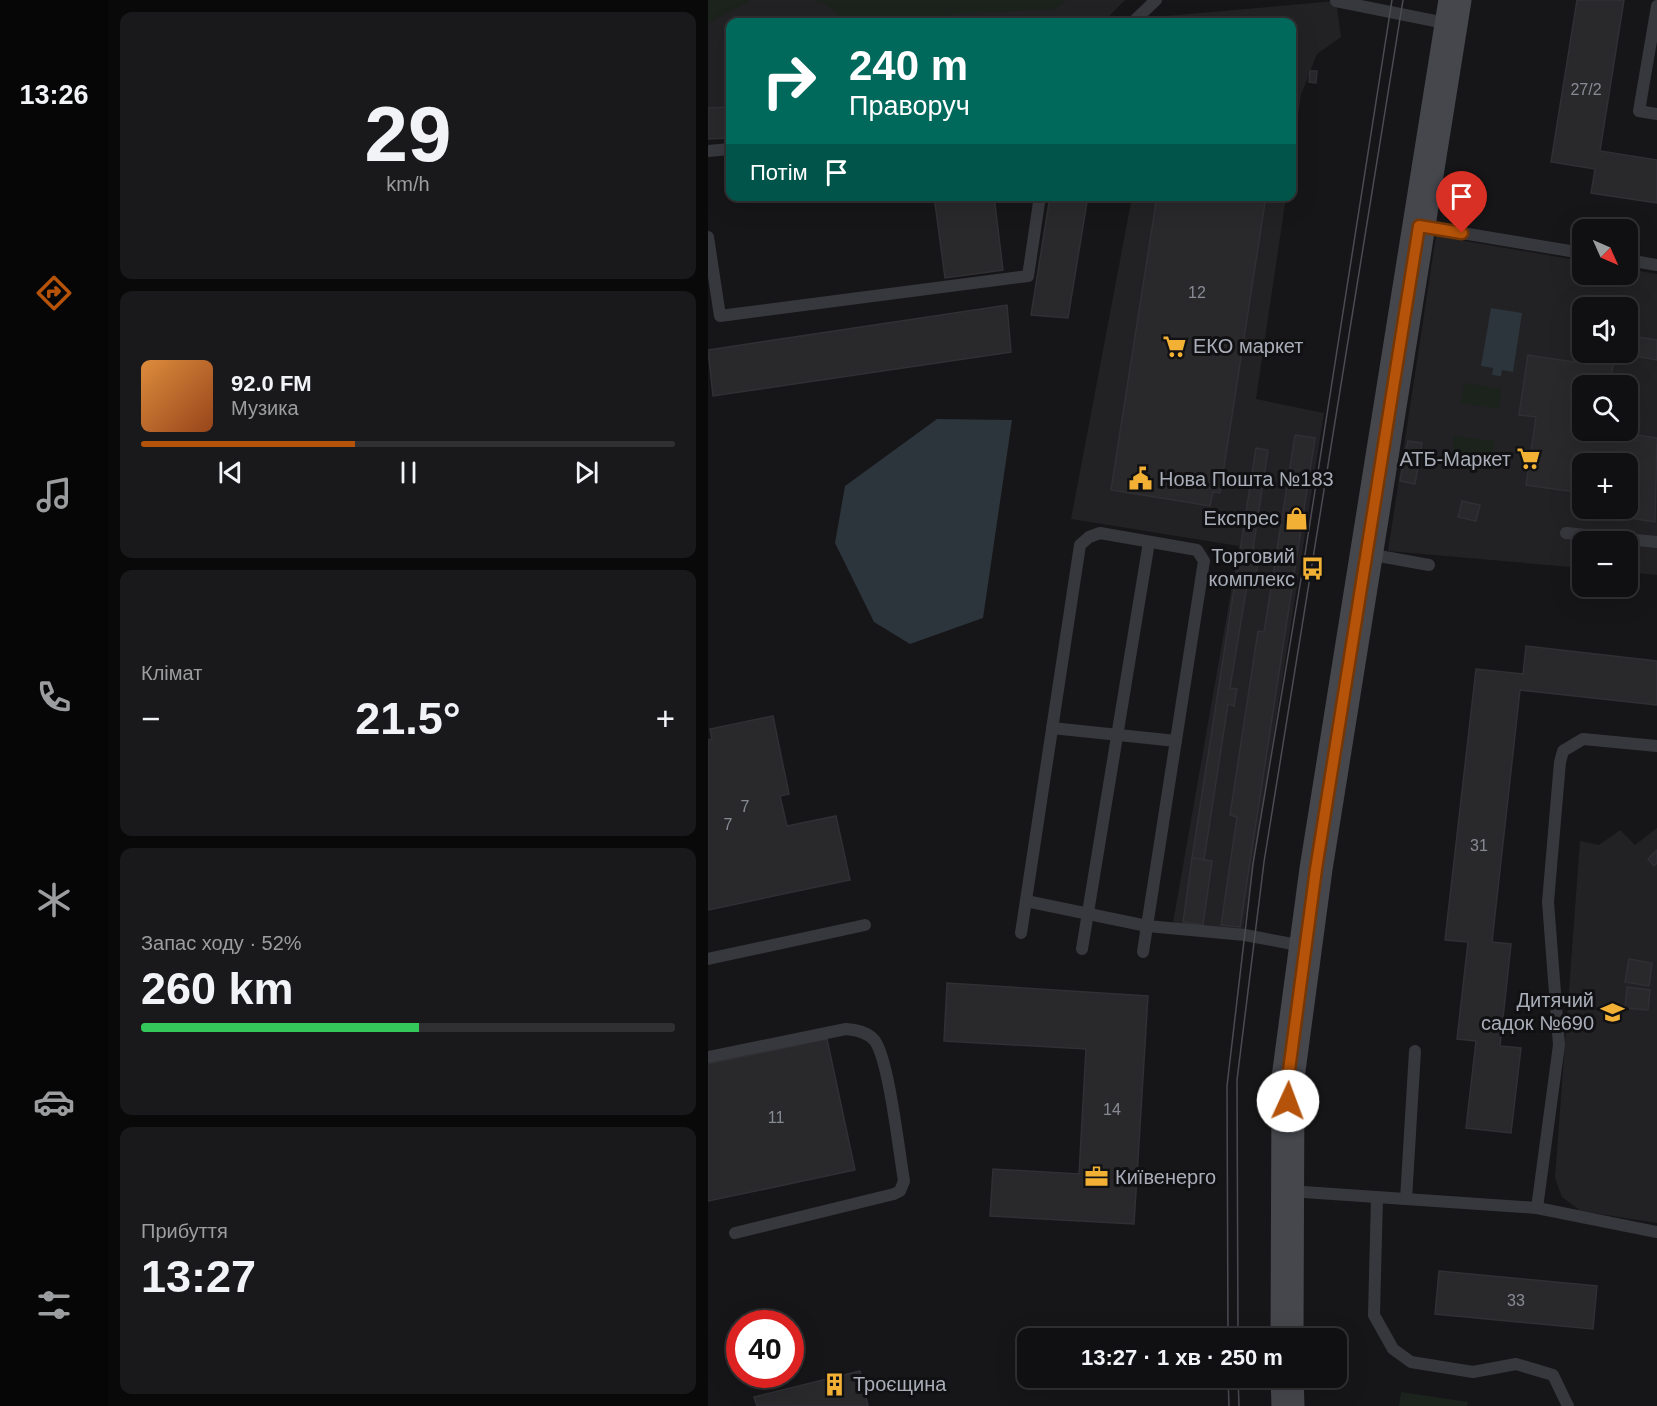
<!DOCTYPE html>
<html lang="uk">
<head>
<meta charset="utf-8">
<style>
	:root { --surface:#101012; --page:#19191b; --text:#f1f3f6; --muted:#9c9d9f; --line:#303032; --accent:#b45309 }
	body { margin:0; font-family:Helvetica,sans-serif; background:var(--page); color:var(--text); height:100vh; display:flex; flex-direction:column; font-size:22px; white-space:nowrap }
	* { box-sizing:border-box; margin:0 }
	p { font-size:20px; color:var(--muted) }
	.icon { flex:none; width:33px; height:33px; fill:none; stroke:currentColor; stroke-width:2; stroke-linecap:round; stroke-linejoin:round }
	.map { position:relative; flex:1; overflow:hidden }
	.side { display:flex; flex-direction:column; gap:12px; padding:12px; background:#09090a; width:600px }
	.side>* { flex:none }
	.top-card { position:absolute; left:18px; top:18px; width:570px; height:183px; border-radius:12px; box-shadow:0 6px 24px #0002,0 0 0 2px var(--line); background:#00695c; color:#fff; overflow:hidden }
	.needle { width:39px; rotate:135deg }
	.tools { position:absolute; left:864px; top:219px; display:grid; gap:12px }
	.tools a { display:grid; place-items:center; width:66px; height:66px; border-radius:12px; background:var(--surface); box-shadow:0 6px 24px #0002,0 0 0 2px var(--line); font-size:30px }
	.speed { position:absolute; left:18px; top:1310px; display:flex; gap:12px; font-size:30px; font-weight:700; text-align:center }
	.speed>* { display:grid; place-content:center; width:78px; height:78px; border-radius:50%; background:var(--surface); box-shadow:0 6px 24px #0002,0 0 0 2px var(--line); line-height:1 }
	.speed .limit { border:9px solid #d22; background:#fff; color:#111 }
	.pin { position:absolute; display:grid; place-items:center; width:51px; height:51px; color:#fff; margin:-62px -26px; border-radius:50% 50% 50% 0; rotate:-45deg; box-shadow:0 0 6px #0007 }
	.pin .icon { rotate:45deg }
	.me { position:absolute; width:66px; margin:-33px; rotate:2deg; stroke-linejoin:round; filter:drop-shadow(0 0 4px #0008) }
	.turn { display:flex; align-items:center; gap:21px; height:126px; padding:0 24px; font-size:27px }
	.turn .icon { width:78px; height:78px; stroke-width:2.5 }
	.turn b { display:block; font-size:42px; line-height:51px }
	.then { display:flex; align-items:center; height:57px; padding:0 24px; background:#0003; gap:12px; font-size:22px }
	.big { font-size:45px; font-weight:800; line-height:1.1 }
	.side .card { flex:1; display:flex; flex-direction:column; justify-content:center; gap:9px; min-width:0; padding:0 21px; border-radius:12px; background:var(--page) }
	.side .dial { align-items:center; gap:0 }
	.dial b { font-size:78px; line-height:1 }
	.song { display:flex; align-items:center; gap:18px }
	.cover { width:72px; height:72px; border-radius:9px; background:linear-gradient(135deg,hsl(30 70% 55%),hsl(20 70% 35%)) }
	.played { height:6px; border-radius:3px; background:linear-gradient(90deg,var(--accent) 40%,var(--line) 40%) }
	.keys { display:flex; justify-content:space-around; direction:ltr }
	.heat { display:flex; justify-content:space-between; align-items:center; font-size:33px; direction:ltr }
	.charge { height:9px; border-radius:4px; background:linear-gradient(90deg,#34c759 52%,var(--line) 0) }
	.trip { position:absolute; left:309px; top:1328px; width:330px; height:60px; border-radius:12px; background:var(--surface); box-shadow:0 6px 24px #0002,0 0 0 2px var(--line); font-weight:800; line-height:60px; text-align:center }
	main { display:flex; flex:1; min-height:0 }
	.tabs { display:flex; flex-direction:column; width:108px; justify-content:space-around; align-items:center; background:#060607; color:var(--muted) }
	.tabs .icon { width:42px; height:42px }
	.tabs .selected { color:var(--accent) }
	.tabs b { font-size:27px; color:var(--text) }
	.map>svg:first-child { display:block }
	.built { fill:#222225; fill-rule:evenodd }
	.green { fill:#1c231d }
	.water { fill:#2c353c }
	.building { fill:#29292c; stroke:#303034; stroke-width:1.5 }
	.lines { fill:none; stroke-linecap:round; stroke-linejoin:round }
	.lane { stroke:#37383d; stroke-width:12 }
	.secondary { stroke:#45474d; stroke-width:33 }
	.tram { stroke:#4a4c52; stroke-width:1.5 }
	.route-casing { stroke:#753606; stroke-width:15 }
	.route { stroke:#b45309; stroke-width:10 }
	.labels { text-anchor:middle; stroke-width:6; stroke-linejoin:round; paint-order:stroke }
	.number-label { font-size:16px; fill:#888b94 }
	.poi-label { font-size:20px; fill:#a8adb8; stroke:#111113; text-anchor:start }
</style>
</head>
<body>
<main>
<nav class="tabs">
<b>13:26</b>
<svg class="icon selected" aria-label="directions" viewBox="0 0 24 24"><path d="M12 3l9 9-9 9-9-9zM9 14v-3h6M13 9l2 2-2 2"/></svg>
<svg class="icon" aria-label="music" viewBox="0 0 24 24"><path d="M9 18V5l10-2v13"/><circle cx="6" cy="18" r="3"/><circle cx="16" cy="16" r="3"/></svg>
<svg class="icon" aria-label="phone" viewBox="0 0 24 24"><path d="M5 4h4l2 5-3 2q2 4 5 5l2-3 5 2v4C11 20 4 13 5 4z"/></svg>
<svg class="icon" aria-label="climate" viewBox="0 0 24 24"><path d="M12 3v18M4 7l16 10M4 17L20 7"/></svg>
<svg class="icon" aria-label="car" viewBox="0 0 24 24"><path d="M5 17H2v-5l4-1 3-4h7l3 4 3 1v5h-3M9 17h6M6 11h13"/><circle cx="7" cy="17" r="2"/><circle cx="17" cy="17" r="2"/></svg>
<svg class="icon" aria-label="filters" viewBox="0 0 24 24"><path d="M4 7h16M4 17h16"/><circle cx="9" cy="7" r="2"/><circle cx="15" cy="17" r="2"/></svg>
</nav>
<section class="side">
<div class="card dial"><b>29</b><p>km/h</p></div>
<div class="card">
<div class="song"><i class="cover"></i><div><b>92.0 FM</b><p>Музика</p></div></div>
<div class="played"></div>
<div class="keys"><svg class="icon" aria-label="previous" viewBox="0 0 24 24"><path d="M18 5L8 12l10 7zM5 5v14"/></svg><svg class="icon" aria-label="pause" viewBox="0 0 24 24"><path d="M8 5v14M16 5v14"/></svg><svg class="icon" aria-label="next" viewBox="0 0 24 24"><path d="M6 5l10 7-10 7zM19 5v14"/></svg></div>
</div>
<div class="card"><p>Клімат</p>
<div class="heat"><a>−</a><b class="big">21.5°</b><a>+</a></div>
</div>
<div class="card"><p>Запас ходу · 52%</p><b class="big">260 km</b><div class="charge"></div></div>
<div class="card"><p>Прибуття</p><b class="big">13:27</b></div>
</section>
<div class="map">
<svg width="949" height="1406" viewBox="0 0 949 1406">
	<rect width="100%" height="100%" fill="#161618"/>
	<g class="built">
		<path d="M0 0H417L395 22H22V107L0 108Z"/>
		<path d="M628 1 633 37 609 54 593 95 584 158V22H457L458 16Z"/>
		<path d="M424 197H578L548 399 616 413 535 931 465 923 531 546 363 519Z"/>
		<path d="M728 236 874 261V274H920V269L949 274V575L920 572V542H874V568L680 551ZM874 308H920V352H874ZM874 386H920V430H874ZM874 464H920V508H874Z"/>
		<path d="M949 828V1223L873 1211 854 1197 847 1178 872 841 891 845 912 830 927 845Z"/>
	</g>
	<g class="green">
		<path d="M0 0H44L0 23Z"/>
		<path d="M107 0H359L346 9 246 14 226 22H140L115 3Z"/>
		<path d="M756 383 794 389 791 409 753 403Z"/>
		<path d="M746 436 787 441 784 463 744 458Z"/>
		<path d="M693 1392 760 1402 759 1406H691Z"/>
	</g>
	<g class="water">
		<path d="M783 308 814 313 805 372 794 370 793 376 784 375 785 368 773 366Z"/>
		<path d="M229 419 304 420 275 618 202 644 166 622 127 543 137 486Z"/>
	</g>
	<g class="building">
		<path d="M869 0H916L892 151 949 160V203L883 193 887 169 843 162Z"/>
		<path d="M478 17 515 22H477Z"/>
		<path d="M602 71H609L608 83 601 82Z"/>
		<path d="M22 107V138L0 139V108Z"/>
		<path d="M226 196H286L295 270 237 278Z"/>
		<path d="M342 196H380L360 318 323 315Z"/>
		<path d="M449 196H558L512 493 505 492 502 506 403 490Z"/>
		<path d="M299 305 303 352 5 396 0 350Z"/>
		<path d="M924 336 949 340V360L920 355Z"/>
		<path d="M874 349V352H907L902 386H874V430H896L949 438 947 522 880 512 881 508H920V464H874V493L818 485 828 417 811 415 820 355 872 363Z"/>
		<path d="M587 435 607 438 532 927 513 925 529 817 522 815 550 631 556 632Z"/>
		<path d="M700 441 714 443 707 484 692 481Z"/>
		<path d="M548 448 560 450 545 549 552 551 547 580 540 579 522 688 529 689 526 706 520 704 496 860 484 858Z"/>
		<path d="M754 501 772 505 768 521 750 517Z"/>
		<path d="M818 646 949 661V705L812 690 784 942 803 944 792 1046 813 1048 803 1133 758 1128 768 1041 749 1039 760 942 737 940 768 669 815 674Z"/>
		<path d="M65 716 81 794 72 796 79 826 128 816 142 880 0 910V740L4 739 2 729Z"/>
		<path d="M949 850V863L946 866 940 859Z"/>
		<path d="M484 858 504 861 495 925 475 922Z"/>
		<path d="M921 959 944 963 941 986 917 982Z"/>
		<path d="M239 983 440 996 426 1224 282 1216 285 1169 371 1174 378 1049 236 1041Z"/>
		<path d="M919 987 942 990 940 1010 917 1008Z"/>
		<path d="M119 1039 147 1170 0 1201V1064Z"/>
		<path d="M731 1271 889 1286 885 1329 727 1314Z"/>
		<path d="M152 1371 160 1406H49L46 1397Z"/>
	</g>
	<g class="lines">
		<g class="lane">
			<path d="M628 1 742 24"/>
			<path d="M949 6 931 111 949 114"/>
			<path d="M425 22 448 0"/>
			<path d="M0 151 22 149"/>
			<path d="M712 226 874 253"/>
			<path d="M0 237 12 316 320 276 332 196"/>
			<path d="M920 260 949 265"/>
			<path d="M858 533 949 542"/>
			<path d="M660 554 721 565"/>
			<path d="M344 728 468 741"/>
			<path d="M318 901 439 926 435 952"/>
			<path d="M313 933 372 545 381 537 392 533 489 550 496 561 439 926 537 935 595 946"/>
			<path d="M374 949 441 542"/>
			<path d="M0 959 157 925"/>
			<path d="M0 1057 138 1029C149 1030 160 1032 167 1041 181 1061 191 1152 196 1181L192 1191 186 1194 27 1233"/>
			<path d="M581 1191 829 1208 949 1232"/>
			<path d="M669 1197 666 1315 685 1349 703 1362 765 1372 808 1364 845 1375 860 1406"/>
			<path d="M698 1199 707 1051"/>
			<path d="M829 1208 851 1045 840 902 852 762 855 751 875 739 949 746"/>
		</g>
		<g class="secondary">
			<path d="M579 1338 580 1078 608 869 747 0"/>
			<path d="M579 1377 580 1406"/>
		</g>
		<g class="tram">
			<path d="M520 1338 519 1086 545 864 595 567 684 0"/>
			<path d="M530 1338 529 1080 556 862 695 0"/>
			<path d="M520 1377 521 1406"/>
			<path d="M530 1377 531 1406"/>
		</g>
	</g>
	<g class="lines">
		<defs>
			<path id="route" d="M580 1101V1078L608 869 711 226 754 233"/>
		</defs>
		<use href="#route" class="route-casing"/>
		<use href="#route" class="route"/>
	</g>
	<defs>
		<symbol id="supermarket-bare" viewBox="-9 -9 18 18"><path d="M-6-5.5h2.5l.6 2H6L4.5 2H-2.5L-4.4-4H-6ZM-1.5 3.2a1.3 1.3 0 1 0 .1 0ZM3 3.2a1.3 1.3 0 1 0 .1 0Z" fill="#f2b134" stroke="#111113" stroke-width="2.5" paint-order="stroke"/></symbol>
		<symbol id="civic-bare" viewBox="-9 -9 18 18"><path d="M-.6-6.5H3V-4.5H.6V-3L4-1V1h2V6H-6V1h2V-1L-.6-3ZM-1.2 2.5V6h2.4V2.5Z" fill="#f2b134" stroke="#111113" stroke-width="2.5" paint-order="stroke"/></symbol>
		<symbol id="shop-bare" viewBox="-9 -9 18 18"><path d="M-5-2.5h2.3a2.7 3.5 0 0 1 5.4 0H5L5.5 6h-11ZM-1.5-2.5h3a1.5 2.3 0 0 0-3 0Z" fill="#f2b134" stroke="#111113" stroke-width="2.5" paint-order="stroke"/></symbol>
		<symbol id="bus-bare" viewBox="-9 -9 18 18"><path d="M-5-6H5V4H4V6H2V4H-2V6H-4V4H-5ZM-3.5-4V0h7V-4ZM-3.5 1.2v1.5H-2V1.2ZM2 1.2v1.5H3.5V1.2Z" fill="#f2b134" stroke="#111113" stroke-width="2.5" paint-order="stroke"/></symbol>
		<symbol id="school-bare" viewBox="-9 -9 18 18"><path d="M0-5L7-2L0 1L-7-2ZM-4 1L0 2.5L4 1V4Q0 6-4 4Z" fill="#f2b134" stroke="#111113" stroke-width="2.5" paint-order="stroke"/></symbol>
		<symbol id="office-bare" viewBox="-9 -9 18 18"><path d="M-6-3h4V-5.5h4V-3h4V5H-6ZM-1-4.5V-3h2v-1.5ZM-6 0V1H6V0Z" fill="#f2b134" stroke="#111113" stroke-width="2.5" paint-order="stroke"/></symbol>
		<symbol id="building-bare" viewBox="-9 -9 18 18"><path d="M-4-6H4V6H1V3H-1V6H-4ZM-2.5-4.3h1.7v1.8h-1.7ZM.8-4.3h1.7v1.8H.8ZM-2.5-1h1.7V.8h-1.7ZM.8-1h1.7V.8H.8Z" fill="#f2b134" stroke="#111113" stroke-width="2.5" paint-order="stroke"/></symbol>
	</defs>
	<g fill-rule="evenodd">
		<use href="#supermarket-bare" x="450" y="330" width="33" height="33"/>
		<use href="#supermarket-bare" x="804" y="442" width="33" height="33"/>
		<use href="#civic-bare" x="416" y="462" width="33" height="33"/>
		<use href="#shop-bare" x="572" y="502" width="33" height="33"/>
		<use href="#bus-bare" x="588" y="552" width="33" height="33"/>
		<use href="#school-bare" x="888" y="996" width="33" height="33"/>
		<use href="#office-bare" x="372" y="1160" width="33" height="33"/>
		<use href="#building-bare" x="110" y="1368" width="33" height="33"/>
	</g>
	<g class="labels">
		<g class="number-label">
			<text x="878" y="95">27/2</text>
			<text x="489" y="298">12</text>
			<text x="37" y="812">7</text>
			<text x="20" y="830">7</text>
			<text x="771" y="851">31</text>
			<text x="404" y="1115">14</text>
			<text x="68" y="1123">11</text>
			<text x="808" y="1306">33</text>
		</g>
		<g class="poi-label">
			<text x="485" y="353">ЕКО маркет</text>
			<text x="803" y="466" text-anchor="end">АТБ-Маркет</text>
			<text x="451" y="486">Нова Пошта №183</text>
			<text x="571" y="525" text-anchor="end">Експрес</text>
			<text x="587" y="563" text-anchor="end">Торговий<tspan x="587" dy="23">комплекс</tspan></text>
			<text x="886" y="1007" text-anchor="end">Дитячий<tspan x="886" dy="23">садок №690</tspan></text>
			<text x="407" y="1184">Київенерго</text>
			<text x="145" y="1391">Троєщина</text>
		</g>
	</g>
</svg>
<div class="tools">
<a><svg class="needle" viewBox="-14 -14 28 28"><path d="M0-13l5 13h-10z" fill="#e53935"/><path d="M0 13l5-13h-10z" fill="#9c9d9f"/></svg></a>
<a><svg class="icon" aria-label="sound" viewBox="0 0 24 24"><path d="M4 9h4l5-4v14l-5-4H4zM17 9q2 3 0 6"/></svg></a>
<a><svg class="icon" aria-label="search" viewBox="0 0 24 24"><circle cx="10" cy="10" r="6"/><path d="M15 15l6 6"/></svg></a>
<a>+</a>
<a>−</a>
</div>
<div class="speed"><div class="limit">40</div></div>
<div class="pin" style="left:754px;top:233px;background:#d93025"><svg class="icon" aria-label="arrive" viewBox="0 0 24 24"><path d="M6 21V4h12l-3 4 3 4H6"/></svg></div>
<svg class="me" style="left:580px;top:1101px" viewBox="-20 -20 40 40"><circle r="19" fill="#fff"/><path d="M0-13L10 11 0 6-10 11z" fill="#b45309"/></svg>
<div class="trip">13:27 · 1 хв · 250 m</div>
<div class="top-card">
<div class="turn"><svg class="icon" aria-label="right" viewBox="0 0 24 24"><path d="M7 20v-9h11M14 6l5 5-5 5"/></svg><div><b>240 m</b>Праворуч</div></div>
<div class="then">Потім<svg class="icon" aria-label="arrive" viewBox="0 0 24 24"><path d="M6 21V4h12l-3 4 3 4H6"/></svg></div>
</div>
</div>
</main>
</body>
</html>
